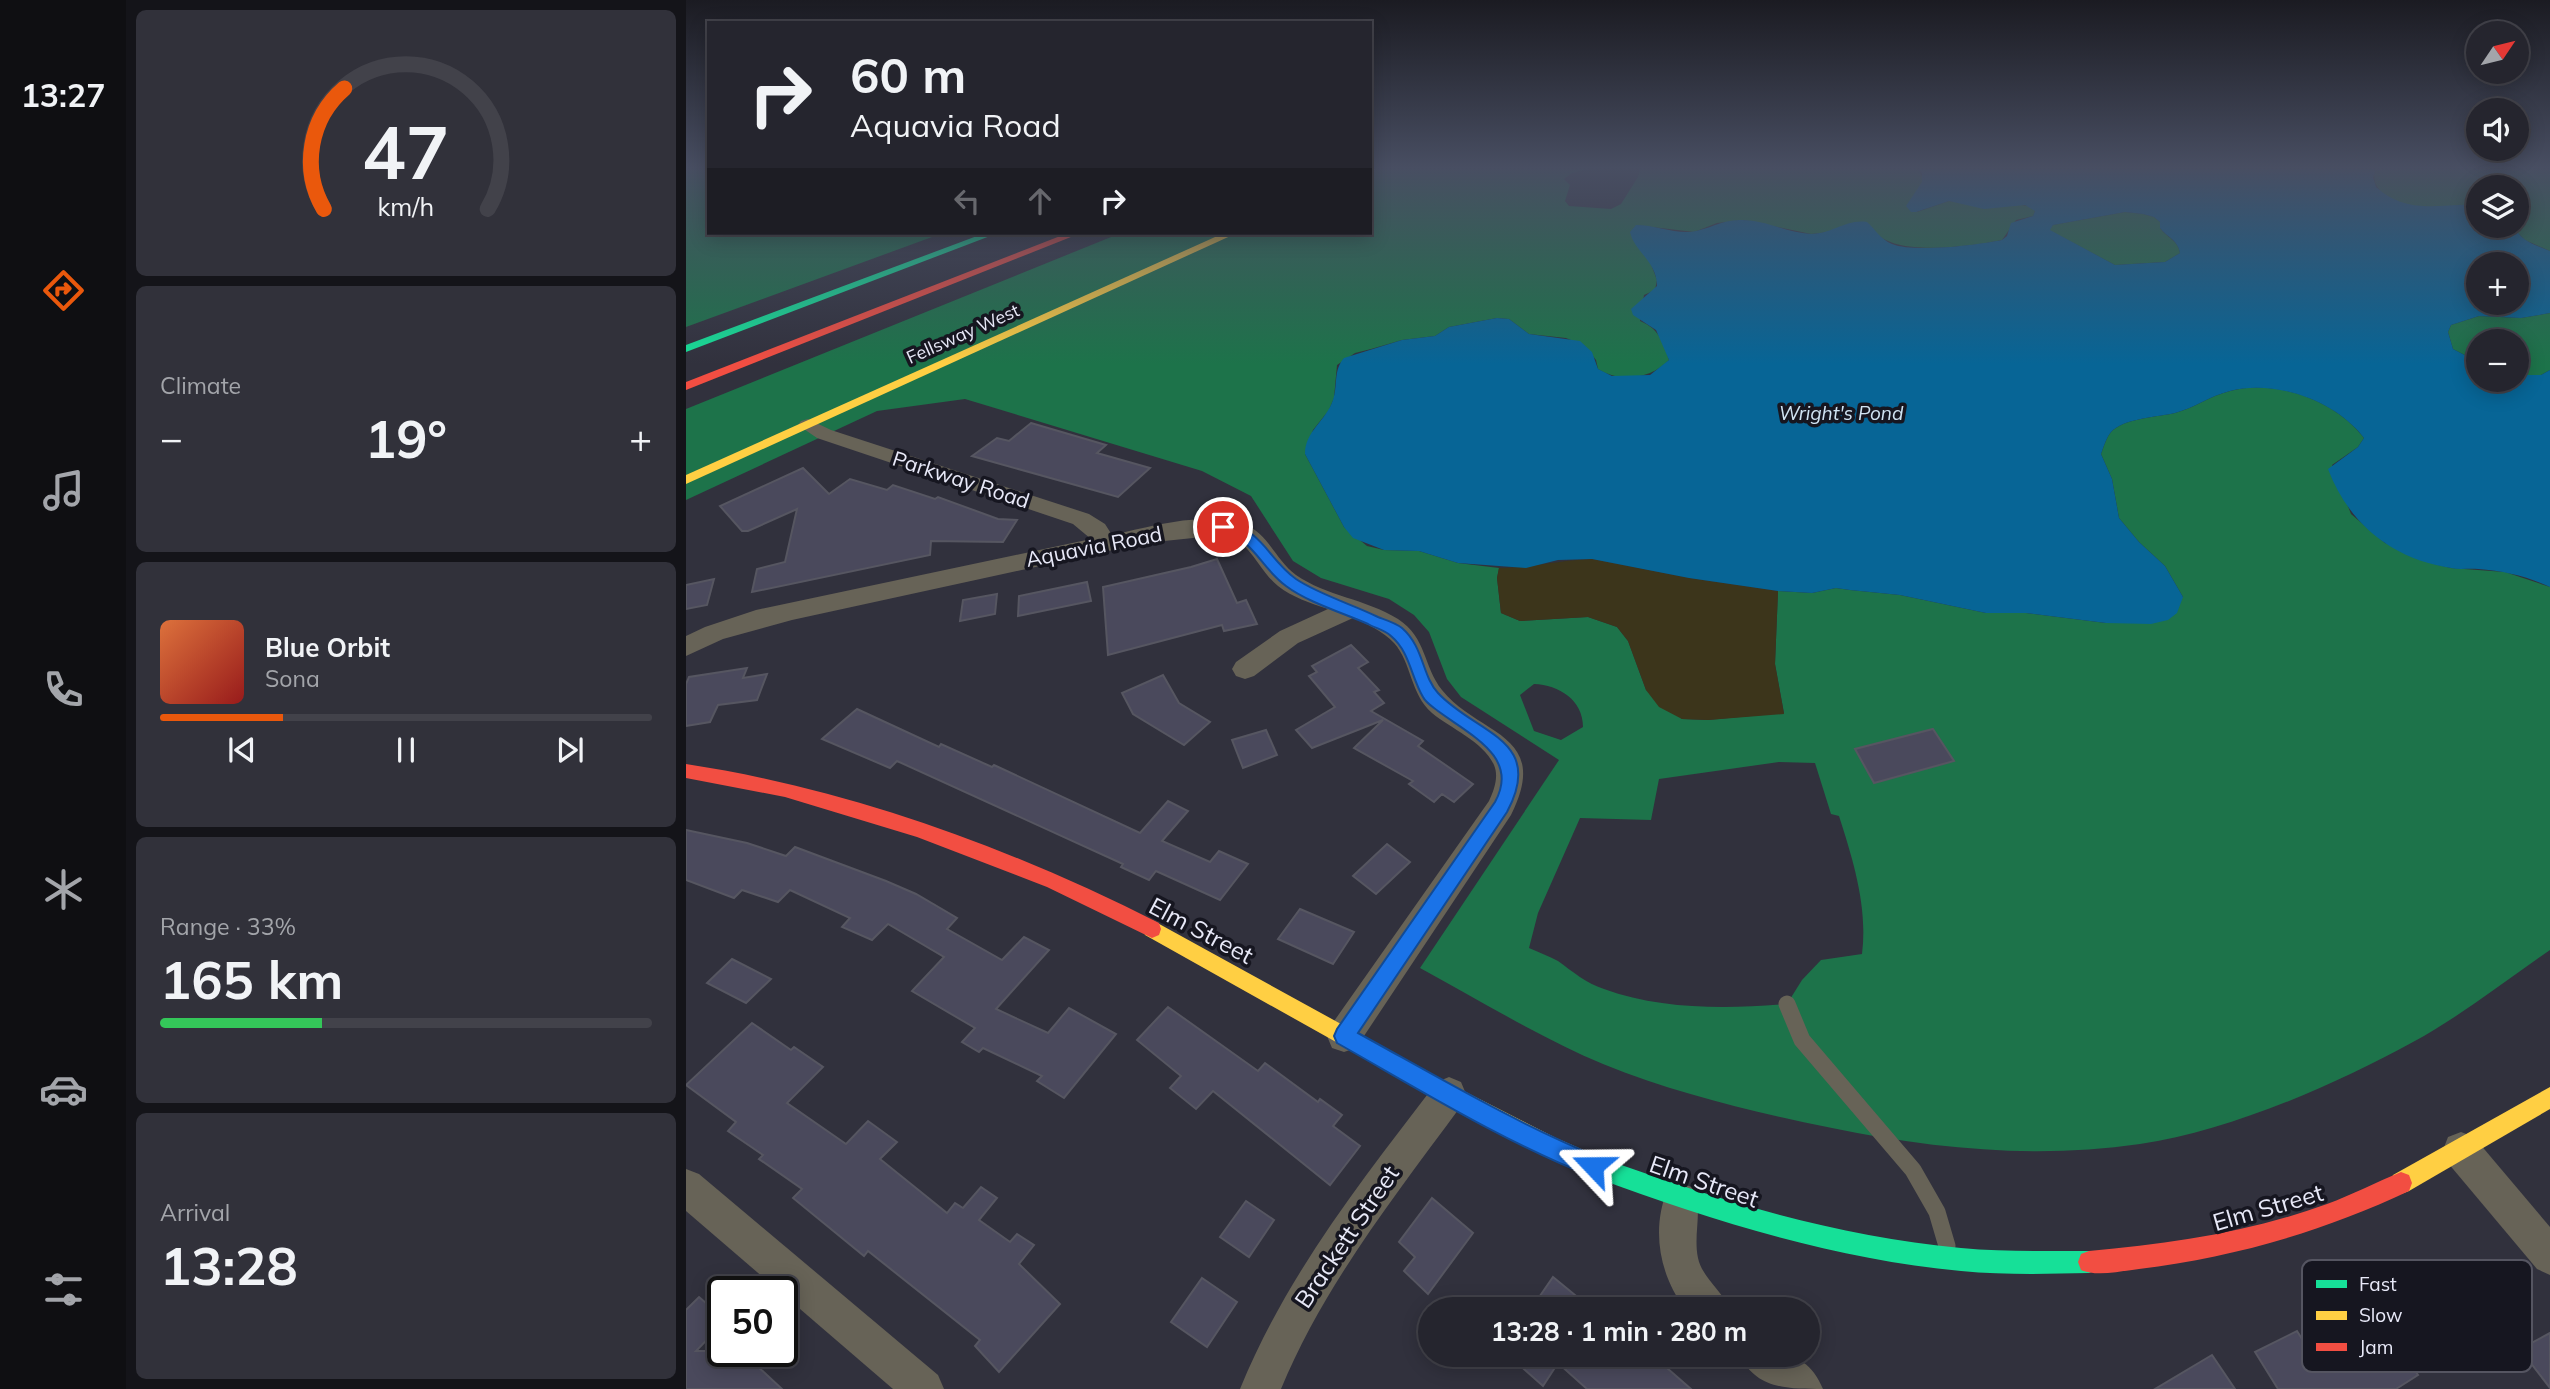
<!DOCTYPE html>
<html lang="en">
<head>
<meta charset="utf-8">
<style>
	:root { --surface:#25252e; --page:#31313a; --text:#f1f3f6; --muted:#a3a5aa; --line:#42424a; --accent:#ea580c }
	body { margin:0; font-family:Mulish,sans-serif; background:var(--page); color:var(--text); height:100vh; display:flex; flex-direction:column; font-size:26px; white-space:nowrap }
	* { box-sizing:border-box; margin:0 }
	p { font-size:23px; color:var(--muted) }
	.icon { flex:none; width:38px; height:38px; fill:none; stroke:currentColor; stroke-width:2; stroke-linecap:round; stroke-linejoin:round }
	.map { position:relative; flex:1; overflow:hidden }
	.panel { display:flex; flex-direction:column; gap:10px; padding:10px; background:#141419; width:560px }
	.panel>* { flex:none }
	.top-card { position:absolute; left:21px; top:21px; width:665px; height:214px; border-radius:0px; box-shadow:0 4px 18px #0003,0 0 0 2px var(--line); background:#25252e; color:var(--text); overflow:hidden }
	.needle { width:46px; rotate:55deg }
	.tools { position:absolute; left:1780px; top:21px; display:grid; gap:14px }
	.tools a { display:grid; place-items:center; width:63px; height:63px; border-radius:50%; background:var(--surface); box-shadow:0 4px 18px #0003,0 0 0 2px var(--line); font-size:35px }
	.speed { position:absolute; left:21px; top:1276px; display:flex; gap:14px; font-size:35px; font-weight:700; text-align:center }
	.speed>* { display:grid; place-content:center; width:91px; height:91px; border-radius:50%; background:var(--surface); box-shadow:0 4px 18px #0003,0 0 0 2px var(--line); line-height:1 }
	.speed .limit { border:4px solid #111; border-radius:10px; background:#fff; color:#111 }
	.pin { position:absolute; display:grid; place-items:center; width:60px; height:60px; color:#fff; margin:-30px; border:4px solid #fff; border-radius:50%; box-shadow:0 2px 7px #0007 }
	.me { position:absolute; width:77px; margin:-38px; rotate:293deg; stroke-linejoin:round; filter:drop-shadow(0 0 5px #0008) }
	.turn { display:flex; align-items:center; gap:24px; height:147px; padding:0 28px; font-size:32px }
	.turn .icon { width:91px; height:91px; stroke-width:2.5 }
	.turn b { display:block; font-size:49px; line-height:60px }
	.lanes { display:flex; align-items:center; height:66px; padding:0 28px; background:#0003; justify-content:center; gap:35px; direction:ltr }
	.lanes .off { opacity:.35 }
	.big { font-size:52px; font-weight:700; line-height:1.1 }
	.panel .widget { flex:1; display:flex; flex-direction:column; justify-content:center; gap:10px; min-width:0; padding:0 24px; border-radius:10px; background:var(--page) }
	.panel .dial { align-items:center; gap:0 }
	.dial svg { height:182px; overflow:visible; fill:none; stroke:var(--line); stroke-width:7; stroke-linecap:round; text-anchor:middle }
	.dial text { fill:var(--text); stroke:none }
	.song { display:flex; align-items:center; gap:21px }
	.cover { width:84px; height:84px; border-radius:10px; background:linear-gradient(135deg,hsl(20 70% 55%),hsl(0 70% 35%)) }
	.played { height:7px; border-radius:4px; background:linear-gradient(90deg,var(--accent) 25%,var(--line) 25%) }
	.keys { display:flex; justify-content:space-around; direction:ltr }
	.heat { display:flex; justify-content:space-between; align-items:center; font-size:38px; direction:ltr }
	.charge { height:10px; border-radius:5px; background:linear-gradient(90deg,#34c759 33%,var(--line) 0) }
	.trip { position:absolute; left:732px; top:1297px; width:402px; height:70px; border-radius:35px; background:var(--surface); box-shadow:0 4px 18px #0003,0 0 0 2px var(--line); font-weight:700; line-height:70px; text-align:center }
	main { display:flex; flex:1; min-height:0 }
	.menu { display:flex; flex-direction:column; width:126px; justify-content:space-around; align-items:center; background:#0f0f12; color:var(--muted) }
	.menu .icon { width:49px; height:49px }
	.menu .active { color:var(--accent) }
	.menu b { font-size:32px; color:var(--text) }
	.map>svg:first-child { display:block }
	.forest { fill:#1d734a; fill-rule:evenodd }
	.sand { fill:#3c351b }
	.water { fill:#076596; fill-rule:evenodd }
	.building { fill:#4a495c; stroke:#565661; stroke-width:2 }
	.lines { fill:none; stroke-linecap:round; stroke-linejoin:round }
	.lane { stroke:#676357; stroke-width:17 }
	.street { fill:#676357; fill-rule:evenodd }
	.fast { fill:#16e098; fill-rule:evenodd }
	.slow { fill:#ffcf43; fill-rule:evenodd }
	.jam { fill:#f24e42; fill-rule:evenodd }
	.route { fill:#1a73e8; stroke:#114b97; stroke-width:2 }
	.labels { text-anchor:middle; stroke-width:7; stroke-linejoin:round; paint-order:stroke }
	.far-street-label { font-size:18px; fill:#e8e9f8; stroke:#161620 }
	.far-water-label { font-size:19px; font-style:italic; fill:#d1e4f3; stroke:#161620 }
	.street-label { font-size:21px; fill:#e8e9f8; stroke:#161620 }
	.near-street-label { font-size:24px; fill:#e8e9f8; stroke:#161620 }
	.key { fill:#161620; stroke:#555561; stroke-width:2 }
	.key-label { font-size:19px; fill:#e8e9f8 }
</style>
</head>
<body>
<main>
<nav class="menu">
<b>13:27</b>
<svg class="icon active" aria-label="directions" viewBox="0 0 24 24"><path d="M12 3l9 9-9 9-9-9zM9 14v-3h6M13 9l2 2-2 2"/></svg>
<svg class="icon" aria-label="music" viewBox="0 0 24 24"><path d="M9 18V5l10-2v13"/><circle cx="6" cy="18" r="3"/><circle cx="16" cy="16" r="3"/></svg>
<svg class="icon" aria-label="phone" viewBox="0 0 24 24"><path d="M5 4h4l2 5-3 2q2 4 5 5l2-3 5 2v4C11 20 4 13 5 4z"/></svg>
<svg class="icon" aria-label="climate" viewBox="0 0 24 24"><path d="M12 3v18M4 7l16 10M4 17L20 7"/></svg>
<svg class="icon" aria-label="car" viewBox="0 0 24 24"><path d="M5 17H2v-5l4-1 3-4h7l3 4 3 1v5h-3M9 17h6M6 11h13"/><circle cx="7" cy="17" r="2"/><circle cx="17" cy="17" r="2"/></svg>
<svg class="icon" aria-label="filters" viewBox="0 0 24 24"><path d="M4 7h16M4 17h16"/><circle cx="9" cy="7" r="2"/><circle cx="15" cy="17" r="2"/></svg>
</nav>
<section class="panel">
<div class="widget dial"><svg viewBox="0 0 100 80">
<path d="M14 69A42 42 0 1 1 86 69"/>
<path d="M14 69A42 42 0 0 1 23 16" stroke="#ea580c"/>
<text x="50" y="56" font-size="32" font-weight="700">47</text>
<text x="50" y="72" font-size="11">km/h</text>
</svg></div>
<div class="widget"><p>Climate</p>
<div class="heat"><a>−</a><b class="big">19°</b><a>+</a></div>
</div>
<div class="widget">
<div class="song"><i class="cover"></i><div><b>Blue Orbit</b><p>Sona</p></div></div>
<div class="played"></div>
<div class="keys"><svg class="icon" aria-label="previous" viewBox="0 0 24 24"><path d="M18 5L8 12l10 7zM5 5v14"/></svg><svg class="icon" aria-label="pause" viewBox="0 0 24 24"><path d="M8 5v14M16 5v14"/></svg><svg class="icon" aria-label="next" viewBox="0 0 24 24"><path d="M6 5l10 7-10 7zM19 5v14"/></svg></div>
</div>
<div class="widget"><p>Range · 33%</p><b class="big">165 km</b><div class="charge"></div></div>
<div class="widget"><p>Arrival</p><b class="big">13:28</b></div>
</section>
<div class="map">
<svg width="1864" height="1389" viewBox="0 0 1864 1389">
	<rect width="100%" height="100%" fill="#31313d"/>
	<g class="forest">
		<path d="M0 169H23V233H257L0 327Z"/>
		<path d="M684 169H902L886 173 878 179 884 185 879 201 883 206 925 209 935 204 952 177 954 169H1232L1237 178 1231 212 1263 201 1306 208 1330 204 1347 207 1349 211 1347 216 1330 220 1316 240C1286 246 1201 259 1186 227L1125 234 1058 220 1031 223 1008 232 950 225 971 280 969 290 958 295 954 321C972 328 978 342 983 360 965 379 934 383 912 369L910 360 899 346 880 338 843 334 823 319 811 318 763 327 749 336 716 340 685 349 669 353 651 365 648 398 643 410 627 430 619 454 658 527 681 546 698 550 733 551 772 563 813 568 811 578 815 613 834 621 902 617 931 627 942 641 960 690 996 719 1022 720 1098 713 1089 664 1092 591 1126 593 1150 588 1164 590 1214 595 1300 613H1340L1420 623 1497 597 1479 566 1453 542 1433 518 1426 479 1415 454C1418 446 1421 435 1427 430 1442 418 1471 417 1489 413 1508 408 1524 396 1544 391 1590 379 1649 400 1678 438L1672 447 1646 465 1665 514 1699 543 1748 564 1765 568 1819 572 1864 587V950C1819 981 1775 1016 1727 1042 1649 1085 1543 1131 1454 1144 1350 1159 1248 1149 1146 1128 1068 1112 991 1094 917 1064 855 1038 793 1000 734 968L873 760 775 697 761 679 743 632 728 615 703 599 635 578 607 561 565 496 516 471 279 399 191 411 0 500V409L435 233H684ZM848 684C873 685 897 700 897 727L875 740 848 731 834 695ZM1093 762 1129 763 1145 814 1153 816C1167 860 1182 907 1176 954L1135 960 1116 980 1101 1004C1042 1009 975 1010 918 989 900 983 887 972 872 961 863 956 852 952 843 948L852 913 894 818 965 820 973 779Z"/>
		<path d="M1690 169H1864V251L1839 240 1830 231V187H1792V205C1773 204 1755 209 1737 208 1718 207 1680 194 1690 169Z"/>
		<path d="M1439 212 1457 214 1468 217 1474 222V228C1481 238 1492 240 1494 253L1479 262 1429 265 1363 230 1367 225Z"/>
		<path d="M1864 313V370L1855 375H1831L1830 341H1792V362L1767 349 1762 332 1765 325 1793 316 1835 318Z"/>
	</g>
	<path class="sand" d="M906 559 1003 578 1092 591 1089 664 1098 714 1022 720 996 719 973 707 960 690 942 641 931 627 902 617 834 621 815 613 811 578 813 568C845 568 874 560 906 559Z"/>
	<path class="water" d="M1232 169H1690L1687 177 1690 187C1723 216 1753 203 1792 205V226H1829C1833 241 1850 245 1864 251V313L1835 318 1793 316 1765 325 1762 332 1767 349 1792 362V380H1830L1831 375H1855L1864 370V587C1840 576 1818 571 1792 569 1783 568 1774 570 1765 568 1706 559 1663 524 1642 469L1672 447 1678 438C1650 401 1589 379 1544 391 1524 396 1508 408 1489 413 1471 417 1442 418 1427 430 1421 435 1418 446 1415 454L1426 479 1433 518 1453 542 1479 566 1497 597 1491 613 1482 620 1465 624 1420 623 1340 613H1300L1214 595 1164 590 1150 588 1126 593 1092 591 1003 578 906 559 872 560 840 568 772 563 733 551 698 550 667 538 658 527 619 454C619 431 640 421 647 400 652 386 647 370 658 358L716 340 749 336 763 327 811 318 823 319 843 334 894 341 906 352 912 369 926 376 964 375 983 360 970 330 947 315 945 309 971 286C971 261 949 253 944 232L950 225C968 225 986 233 1004 232 1022 230 1037 219 1056 220 1080 220 1101 233 1125 234 1147 234 1159 219 1181 222 1190 230 1194 239 1206 244 1228 253 1291 245 1316 240L1321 236 1325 223 1347 216 1349 211 1339 205 1298 209 1263 201 1230 212H1225L1220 206 1236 182V173ZM1439 212 1457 214 1468 217 1474 222V228C1481 237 1492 240 1494 253L1479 262 1429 265 1364 230 1367 225ZM1792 264H1830V303H1792Z"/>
	<g class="building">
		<path d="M345 423 420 445 411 453 464 468 432 497 286 456 311 438 323 441Z"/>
		<path d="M117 468 143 494 164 479 201 490 207 485 249 499 252 497 312 519 331 520 317 542 245 541 244 555 66 592 71 569 99 562 111 509 62 531H56L34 506Z"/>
		<path d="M531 559 551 603 560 600 571 624 538 631 536 625 422 655 417 587 505 567Z"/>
		<path d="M28 579 21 605 0 609V585Z"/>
		<path d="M401 582 405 601 332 616 333 596Z"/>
		<path d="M311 594 309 614 274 621 277 600Z"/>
		<path d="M665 645 682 662 672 668 693 690 688 692 698 703 685 711 737 741 732 746 787 784 768 802 756 794 748 802 723 784 727 781 668 748 697 720 626 748 610 730 649 707 623 676 631 672 626 666Z"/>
		<path d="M61 668 57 678 81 674 71 700 32 705 24 722 0 726V684L3 677Z"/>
		<path d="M477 675 493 703 524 722 498 745 447 714 436 693Z"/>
		<path d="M171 709 253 747 255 744 306 767 308 765 454 833 482 801 502 811 476 841 524 862 533 851 562 864 534 900 470 871 463 880 435 867 437 864 211 761 204 768 136 739Z"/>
		<path d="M1247 729 1268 761 1188 783 1169 749Z"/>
		<path d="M580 730 591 755 557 768 546 740Z"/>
		<path d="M0 830 61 843 100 856 109 847 200 881 230 894 271 918 261 929 316 960 338 937 363 950 310 1009 362 1033 383 1008 430 1034 378 1098 351 1081 356 1076 297 1048 293 1052 276 1042 289 1028 226 991 258 957 202 924 186 940 156 927 164 918 104 890 92 902 56 890 48 898 0 880Z"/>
		<path d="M701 844 724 862 690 894 667 876Z"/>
		<path d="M614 909 668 932 647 964 592 939Z"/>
		<path d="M46 959 85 979 60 1003 21 983Z"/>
		<path d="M482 1007 572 1071 579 1063 632 1102 634 1099 656 1115 647 1126 674 1146 644 1185 527 1091 510 1109 484 1088 495 1076 451 1040Z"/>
		<path d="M66 1023 105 1050 108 1047 137 1067 101 1103 160 1144 182 1121 211 1142 194 1159 261 1213 269 1203 277 1208 295 1187 311 1198 293 1220 324 1242 331 1234 348 1245 333 1264 374 1304 313 1372 289 1346 294 1340 182 1251 178 1256 107 1198 116 1189 73 1159 77 1155 42 1131 50 1122 0 1085Z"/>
		<path d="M746 1198 787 1233 742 1294 718 1271 729 1257 713 1242Z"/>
		<path d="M560 1201 588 1220 563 1257 534 1237Z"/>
		<path d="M867 1277 906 1309H845Z"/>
		<path d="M516 1278 551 1302 521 1347 485 1322Z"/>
		<path d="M1761 1292 1807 1353 1787 1362 1776 1347 1728 1369 1732 1375 1710 1389H1592L1569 1352 1611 1331 1623 1350 1685 1314 1692 1322Z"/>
		<path d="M13 1297 37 1318V1323L10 1351H55L96 1389H0V1310Z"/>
		<path d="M1864 1333V1388L1834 1349Z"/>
		<path d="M821 1354H965L1005 1389H901L872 1363 857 1386Z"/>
		<path d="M1526 1355 1549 1389H1469Z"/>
	</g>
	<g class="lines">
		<path class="lane" d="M1101 1004 1116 1040 1227 1170 1251 1212 1261 1246"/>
		<g class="street">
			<path d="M122 419 145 430 403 514 419 524 426 535C466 526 517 511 557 524 582 532 589 560 610 575 640 596 680 599 712 619 741 638 737 666 756 690 793 736 866 733 825 815L670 1048 658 1052 646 1048 641 1036 646 1024 803 801C808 790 813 777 808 765 797 741 765 729 746 713 724 694 726 663 708 643 697 631 681 624 667 618L612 643 568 676 559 679 550 676 546 669 550 662 594 631 642 609C624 603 606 597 592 586 571 569 565 540 536 535L459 543 106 620 37 639 0 656V636L19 627 70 610 405 539 387 524 131 438 112 425 115 421Z"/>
			<path d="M763 1077 775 1082 780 1094 775 1106C709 1196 638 1285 595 1389H554C601 1274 676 1180 751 1082Z"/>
			<path d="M1775 1132 1788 1137 1864 1227V1275L1851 1269 1762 1163 1757 1150 1762 1137Z"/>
			<path d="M0 1169 13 1174 252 1375 258 1389H207L0 1211Z"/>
			<path d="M995 1183 1008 1188C1017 1211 1007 1234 1012 1258 1016 1277 1036 1291 1044 1309H999C973 1274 965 1229 982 1188Z"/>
			<path d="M1053 1354C1091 1354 1120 1348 1137 1389 1100 1389 1070 1389 1053 1354Z"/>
		</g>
		<g class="fast">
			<path d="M299 233H312L0 352V345Z"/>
			<path d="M908 1155C1027 1199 1148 1236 1275 1248 1317 1252 1360 1251 1403 1251L1411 1254 1414 1262 1411 1270 1403 1273C1360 1274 1317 1275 1275 1271 1148 1259 1027 1221 908 1177L900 1174 897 1166 900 1158Z"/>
		</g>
		<g class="slow">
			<path d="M684 169H690L684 173Z"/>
			<path d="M538 233H551L0 484V475Z"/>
			<path d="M466 920 764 1084 870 1138 916 1158 919 1166 916 1174 908 1177 854 1154 750 1098 459 935 457 929 459 923Z"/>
			<path d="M1864 1087V1109L1723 1191 1715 1194 1707 1191 1704 1183 1707 1175Z"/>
		</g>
		<g class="jam">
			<path d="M382 233H395L0 390V382Z"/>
			<path d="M0 764C164 789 325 848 473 923L475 929 473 935 466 938 361 887 231 837 99 797 0 778Z"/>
			<path d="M1715 1172 1723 1175 1726 1183 1723 1191C1636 1232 1548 1257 1453 1269 1435 1271 1411 1277 1395 1270L1392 1262 1395 1254 1403 1251C1484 1244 1564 1232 1641 1204 1666 1195 1690 1182 1715 1172Z"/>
		</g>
	</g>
	<linearGradient id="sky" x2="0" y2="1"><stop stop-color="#1b1b22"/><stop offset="0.46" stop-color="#484e62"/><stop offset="1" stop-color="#484e62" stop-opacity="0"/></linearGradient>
	<rect width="1864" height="364" fill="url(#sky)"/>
	<path class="route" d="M537 522C577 529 581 558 610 579 632 594 668 605 692 617 700 620 710 623 716 628 738 647 736 676 752 693 790 734 860 739 821 812L672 1033C752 1077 831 1124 915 1158L918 1166 915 1174 907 1177C818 1142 734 1090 651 1043L648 1036 651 1029 809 802C834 757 784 735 752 711 747 707 740 703 737 697 725 677 724 652 705 636 699 630 689 628 682 624 657 613 621 602 600 586 571 564 570 540 532 530L530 527Z"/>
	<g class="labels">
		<g class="far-street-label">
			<text transform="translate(277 334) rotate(-24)" y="6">Fellsway West</text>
		</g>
		<g class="far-water-label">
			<text x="1155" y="420">Wright's Pond</text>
		</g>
		<g class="street-label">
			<text transform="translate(275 480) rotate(18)" y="7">Parkway Road</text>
			<text transform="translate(408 547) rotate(-11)" y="7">Aquavia Road</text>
		</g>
		<g class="near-street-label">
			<text transform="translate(515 931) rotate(28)" y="8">Elm Street</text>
			<text transform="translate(1018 1182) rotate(19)" y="8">Elm Street</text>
			<text transform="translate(1582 1208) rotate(-16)" y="8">Elm Street</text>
			<text transform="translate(661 1237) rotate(-56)" y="8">Brackett Street</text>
		</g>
	</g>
	<rect x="1616" y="1260" width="230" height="112" rx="10" class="key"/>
	<rect x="1630" y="1280" width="31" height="8" fill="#16e098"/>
	<rect x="1630" y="1311" width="31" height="9" fill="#ffcf43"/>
	<rect x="1630" y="1343" width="31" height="8" fill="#f24e42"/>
	<g class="key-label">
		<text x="1673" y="1291">Fast</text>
		<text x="1673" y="1322">Slow</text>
		<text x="1673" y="1354">Jam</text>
	</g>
</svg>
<div class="tools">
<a><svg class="needle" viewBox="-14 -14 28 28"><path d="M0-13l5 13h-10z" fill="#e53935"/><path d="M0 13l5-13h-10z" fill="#a3a5aa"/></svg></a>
<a><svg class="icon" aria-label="sound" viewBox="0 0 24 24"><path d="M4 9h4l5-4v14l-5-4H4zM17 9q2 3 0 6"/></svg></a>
<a><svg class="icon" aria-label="layers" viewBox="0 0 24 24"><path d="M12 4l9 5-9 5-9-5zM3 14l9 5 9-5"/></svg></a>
<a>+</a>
<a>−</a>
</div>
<div class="speed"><div class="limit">50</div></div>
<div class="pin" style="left:537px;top:527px;background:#d93025"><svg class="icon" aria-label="arrive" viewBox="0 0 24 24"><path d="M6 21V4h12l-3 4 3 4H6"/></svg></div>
<svg class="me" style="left:907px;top:1166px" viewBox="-20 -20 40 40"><path d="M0-17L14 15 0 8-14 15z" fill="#1a73e8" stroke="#fff" stroke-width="4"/></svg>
<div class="trip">13:28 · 1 min · 280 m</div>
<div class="top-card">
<div class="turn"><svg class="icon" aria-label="right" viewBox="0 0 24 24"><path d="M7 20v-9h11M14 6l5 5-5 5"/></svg><div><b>60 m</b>Aquavia Road</div></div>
<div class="lanes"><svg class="icon off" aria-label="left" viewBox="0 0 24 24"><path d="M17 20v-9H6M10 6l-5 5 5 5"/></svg><svg class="icon off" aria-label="ahead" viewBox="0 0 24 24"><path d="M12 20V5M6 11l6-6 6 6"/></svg><svg class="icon" aria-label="right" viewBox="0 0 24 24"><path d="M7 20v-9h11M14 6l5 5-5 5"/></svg></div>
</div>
</div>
</main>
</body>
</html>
